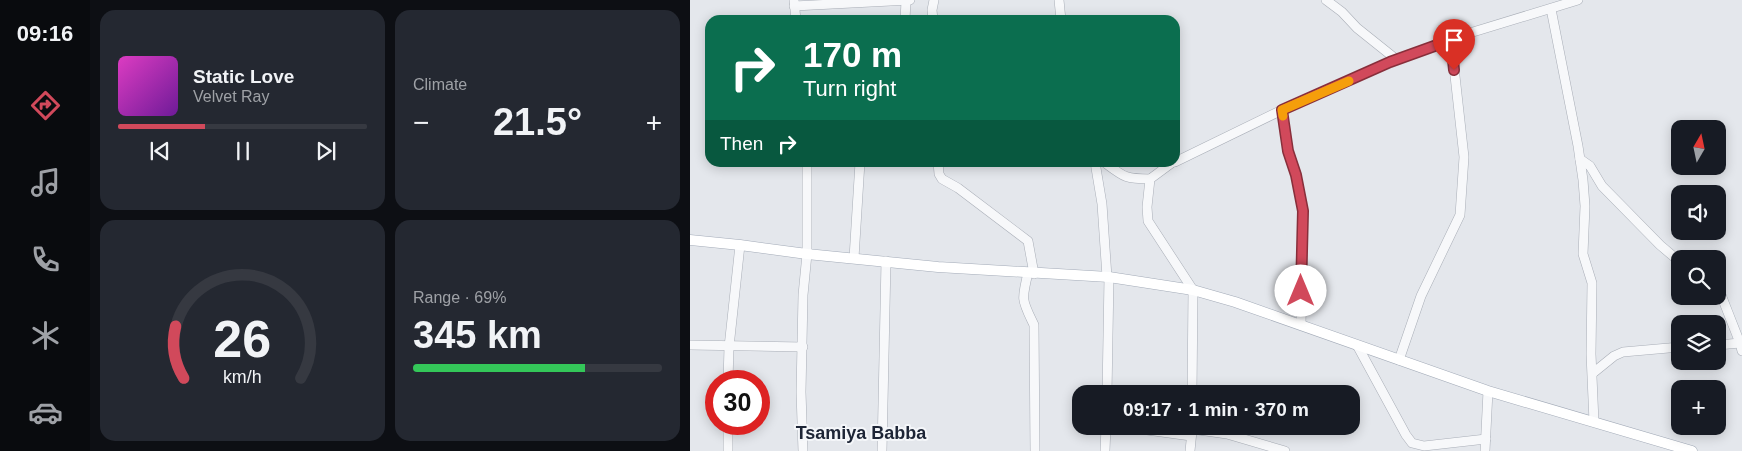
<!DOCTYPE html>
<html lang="en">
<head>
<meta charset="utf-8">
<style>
	:root { --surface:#171b24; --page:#242831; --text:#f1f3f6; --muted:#9ea1a6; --line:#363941; --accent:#d1495b }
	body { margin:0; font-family:Arial,sans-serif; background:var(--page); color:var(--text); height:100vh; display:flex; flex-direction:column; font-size:19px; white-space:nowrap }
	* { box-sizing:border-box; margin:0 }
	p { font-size:16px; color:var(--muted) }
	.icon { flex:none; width:28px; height:28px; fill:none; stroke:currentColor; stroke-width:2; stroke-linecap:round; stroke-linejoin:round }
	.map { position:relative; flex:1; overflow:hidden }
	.side { display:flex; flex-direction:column; gap:10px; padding:10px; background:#0d0f14; width:600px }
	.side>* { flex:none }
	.banner { position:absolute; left:15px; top:15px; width:475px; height:152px; border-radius:15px; box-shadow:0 2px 12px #0003; background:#0b6e4f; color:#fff; overflow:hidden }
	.needle { width:32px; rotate:9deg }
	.fabs { position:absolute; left:981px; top:120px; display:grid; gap:10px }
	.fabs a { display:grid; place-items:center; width:55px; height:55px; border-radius:10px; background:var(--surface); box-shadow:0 2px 12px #0003; font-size:25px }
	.speed { position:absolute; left:15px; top:370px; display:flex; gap:10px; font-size:25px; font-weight:700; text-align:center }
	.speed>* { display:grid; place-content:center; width:65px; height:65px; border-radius:50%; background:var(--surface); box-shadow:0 2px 12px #0003; line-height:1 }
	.speed .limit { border:8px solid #d22; background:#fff; color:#111 }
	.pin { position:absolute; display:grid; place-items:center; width:42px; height:42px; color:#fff; margin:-51px -21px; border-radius:50% 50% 50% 0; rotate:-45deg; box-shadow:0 0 5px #0007 }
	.pin .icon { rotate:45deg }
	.me { position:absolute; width:55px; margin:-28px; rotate:0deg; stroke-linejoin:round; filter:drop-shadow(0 0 4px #0008) }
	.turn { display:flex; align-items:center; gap:18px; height:105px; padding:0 15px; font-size:22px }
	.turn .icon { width:65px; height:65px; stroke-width:2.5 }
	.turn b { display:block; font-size:35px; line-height:42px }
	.then { display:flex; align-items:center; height:48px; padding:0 15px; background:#0003; gap:10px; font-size:19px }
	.big { font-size:38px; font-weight:800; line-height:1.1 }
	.side .card { flex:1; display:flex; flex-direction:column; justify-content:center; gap:8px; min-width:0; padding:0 18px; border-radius:15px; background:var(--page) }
	.side .dial { align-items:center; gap:0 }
	.dial svg { height:130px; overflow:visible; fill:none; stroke:var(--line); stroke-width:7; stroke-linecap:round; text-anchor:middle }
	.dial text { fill:var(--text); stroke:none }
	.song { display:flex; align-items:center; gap:15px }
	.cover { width:60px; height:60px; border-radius:8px; background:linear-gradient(135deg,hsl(310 70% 55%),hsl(280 70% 35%)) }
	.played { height:5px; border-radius:2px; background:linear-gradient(90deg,var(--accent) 35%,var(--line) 35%) }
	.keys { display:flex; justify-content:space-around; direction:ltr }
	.heat { display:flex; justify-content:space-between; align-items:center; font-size:28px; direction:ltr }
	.charge { height:8px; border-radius:4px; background:linear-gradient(90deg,#34c759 69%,var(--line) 0) }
	.side .tiles { flex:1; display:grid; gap:10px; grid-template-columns:repeat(2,1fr) }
	.trip { position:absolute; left:382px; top:385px; width:288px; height:50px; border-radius:15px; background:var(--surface); box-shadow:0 2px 12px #0003; font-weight:800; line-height:50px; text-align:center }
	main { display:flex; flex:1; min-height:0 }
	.tab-bar { display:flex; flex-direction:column; width:90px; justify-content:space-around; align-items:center; background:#090b0e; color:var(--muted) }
	.tab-bar .icon { width:35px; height:35px }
	.tab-bar .current { color:var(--accent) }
	.tab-bar b { font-size:22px; color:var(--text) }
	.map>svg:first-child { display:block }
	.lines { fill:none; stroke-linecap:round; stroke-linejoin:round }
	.minor-casing { stroke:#a9aeb7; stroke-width:10 }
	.major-casing { stroke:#a3abb8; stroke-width:11 }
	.minor { stroke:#f7f8fa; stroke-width:9 }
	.major { stroke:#fff; stroke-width:10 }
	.route-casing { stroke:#882f3b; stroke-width:12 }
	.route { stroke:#d1495b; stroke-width:9 }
	.slow { stroke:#f59e0b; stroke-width:9 }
	.labels { text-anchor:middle; stroke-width:4; stroke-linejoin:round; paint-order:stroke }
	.quarter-label { font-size:18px; font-weight:bold; fill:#1d2536; stroke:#f4f6f9 }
</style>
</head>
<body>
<main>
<nav class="tab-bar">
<b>09:16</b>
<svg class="icon current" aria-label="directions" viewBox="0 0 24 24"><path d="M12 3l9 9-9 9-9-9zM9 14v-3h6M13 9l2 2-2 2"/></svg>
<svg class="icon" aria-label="music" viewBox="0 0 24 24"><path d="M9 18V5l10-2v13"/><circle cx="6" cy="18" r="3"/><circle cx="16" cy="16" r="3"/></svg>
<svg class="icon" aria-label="phone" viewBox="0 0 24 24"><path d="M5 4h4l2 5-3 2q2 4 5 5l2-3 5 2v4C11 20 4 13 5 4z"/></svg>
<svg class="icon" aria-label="climate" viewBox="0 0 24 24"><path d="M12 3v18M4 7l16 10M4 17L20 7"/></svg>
<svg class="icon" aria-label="car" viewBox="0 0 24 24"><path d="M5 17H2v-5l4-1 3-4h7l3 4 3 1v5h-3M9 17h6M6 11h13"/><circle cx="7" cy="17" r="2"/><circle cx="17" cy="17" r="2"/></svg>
</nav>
<section class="side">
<div class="tiles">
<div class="card">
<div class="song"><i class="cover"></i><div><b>Static Love</b><p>Velvet Ray</p></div></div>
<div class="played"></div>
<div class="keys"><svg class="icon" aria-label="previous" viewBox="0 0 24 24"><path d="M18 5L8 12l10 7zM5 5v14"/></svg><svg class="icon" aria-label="pause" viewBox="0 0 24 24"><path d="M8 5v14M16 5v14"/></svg><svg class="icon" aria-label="next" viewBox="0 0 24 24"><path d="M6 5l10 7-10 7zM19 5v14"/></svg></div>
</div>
<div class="card"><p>Climate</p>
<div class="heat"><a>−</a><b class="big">21.5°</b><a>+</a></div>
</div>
<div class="card dial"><svg viewBox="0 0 100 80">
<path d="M14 69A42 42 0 1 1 86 69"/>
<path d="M14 69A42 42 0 0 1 9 37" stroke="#d1495b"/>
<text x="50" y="56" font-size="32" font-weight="700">26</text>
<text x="50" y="72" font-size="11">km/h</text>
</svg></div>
<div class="card"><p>Range · 69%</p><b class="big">345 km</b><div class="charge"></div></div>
</div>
</section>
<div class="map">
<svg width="1052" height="451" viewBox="0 0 1052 451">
	<rect width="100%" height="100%" fill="#e4e7ec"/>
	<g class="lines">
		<defs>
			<g id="minor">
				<path d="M104 0 106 20"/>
				<path d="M369 0 371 20"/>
				<path d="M636 0 652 12 667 28 707 60"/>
				<path d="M104 6 220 0"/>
				<path d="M861 9 888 146 893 180 895 206 893 254 902 283 901 354 904 422"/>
				<path d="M215 20 216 1"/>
				<path d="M243 20 242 10 244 0"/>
				<path d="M592 110 598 151 606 175 613 211 611 325"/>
				<path d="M890 159 900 166 912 186 970 245 990 262"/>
				<path d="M248 162 249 174 252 179 268 188 338 241 344 274"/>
				<path d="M405 162 412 204 417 277"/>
				<path d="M414 162C434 177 435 179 460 179"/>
				<path d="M483 162 460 179 457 207 458 221 503 290 502 394"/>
				<path d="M485 162 592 110 700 62 783 32 888 0"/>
				<path d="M164 258 170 162"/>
				<path d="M338 273C331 301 332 300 344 325L345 451"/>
				<path d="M1028 287 1050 343 1052 351"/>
				<path d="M0 345 113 347"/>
				<path d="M667 345 716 435 722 443 734 446 796 439"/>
				<path d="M1028 345 1050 343"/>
				<path d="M709 360 731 296 770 215 774 157 761 40"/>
				<path d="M903 373 924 356 933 352 990 347"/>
				<path d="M38 381 39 347 50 245"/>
				<path d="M417 394 419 277"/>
				<path d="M428 426 501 436"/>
				<path d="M502 429 537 434 595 451"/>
				<path d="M38 451V424"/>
				<path d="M113 451 111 392 113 295 117 254V162"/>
				<path d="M192 451 196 261"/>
				<path d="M415 451 416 426"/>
				<path d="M500 451 502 431"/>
				<path d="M795 451 798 391"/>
			</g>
			<path id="major" d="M0 240 50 245 117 254 248 267 419 277 503 290 545 302 798 391 1002 451"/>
		</defs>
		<use href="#minor" class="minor-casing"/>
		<use href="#major" class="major-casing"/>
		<use href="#minor" class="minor"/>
		<use href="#major" class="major"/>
	</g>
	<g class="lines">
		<defs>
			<path id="route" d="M611 291 613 211 606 175 598 151 592 110 700 62 761 40 764 70"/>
		</defs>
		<use href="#route" class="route-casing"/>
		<use href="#route" class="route"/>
		<path class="slow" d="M593 116 592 110 659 81"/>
	</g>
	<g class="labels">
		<g class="quarter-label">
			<text x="171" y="439">Tsamiya Babba</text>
		</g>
	</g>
</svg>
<div class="fabs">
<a><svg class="needle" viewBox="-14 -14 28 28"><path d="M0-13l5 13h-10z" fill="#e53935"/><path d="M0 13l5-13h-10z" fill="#9ea1a6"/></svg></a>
<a><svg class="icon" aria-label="sound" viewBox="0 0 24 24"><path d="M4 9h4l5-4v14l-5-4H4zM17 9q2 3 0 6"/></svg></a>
<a><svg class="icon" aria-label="search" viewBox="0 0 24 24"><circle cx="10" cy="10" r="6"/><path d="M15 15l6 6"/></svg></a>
<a><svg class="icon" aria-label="layers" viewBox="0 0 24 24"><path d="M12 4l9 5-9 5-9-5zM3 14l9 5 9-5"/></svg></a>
<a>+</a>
</div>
<div class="speed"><div class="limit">30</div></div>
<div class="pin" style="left:764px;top:70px;background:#d93025"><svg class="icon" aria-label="arrive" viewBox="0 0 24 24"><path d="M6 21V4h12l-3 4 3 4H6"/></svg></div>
<svg class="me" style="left:611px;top:291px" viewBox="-20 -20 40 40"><circle r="19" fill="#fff"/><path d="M0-13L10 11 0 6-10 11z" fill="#d1495b"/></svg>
<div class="trip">09:17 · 1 min · 370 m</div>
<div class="banner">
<div class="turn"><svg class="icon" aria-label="right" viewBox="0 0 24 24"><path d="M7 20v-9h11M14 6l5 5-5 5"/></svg><div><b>170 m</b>Turn right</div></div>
<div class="then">Then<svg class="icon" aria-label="right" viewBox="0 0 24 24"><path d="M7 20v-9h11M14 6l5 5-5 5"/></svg></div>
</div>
</div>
</main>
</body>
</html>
